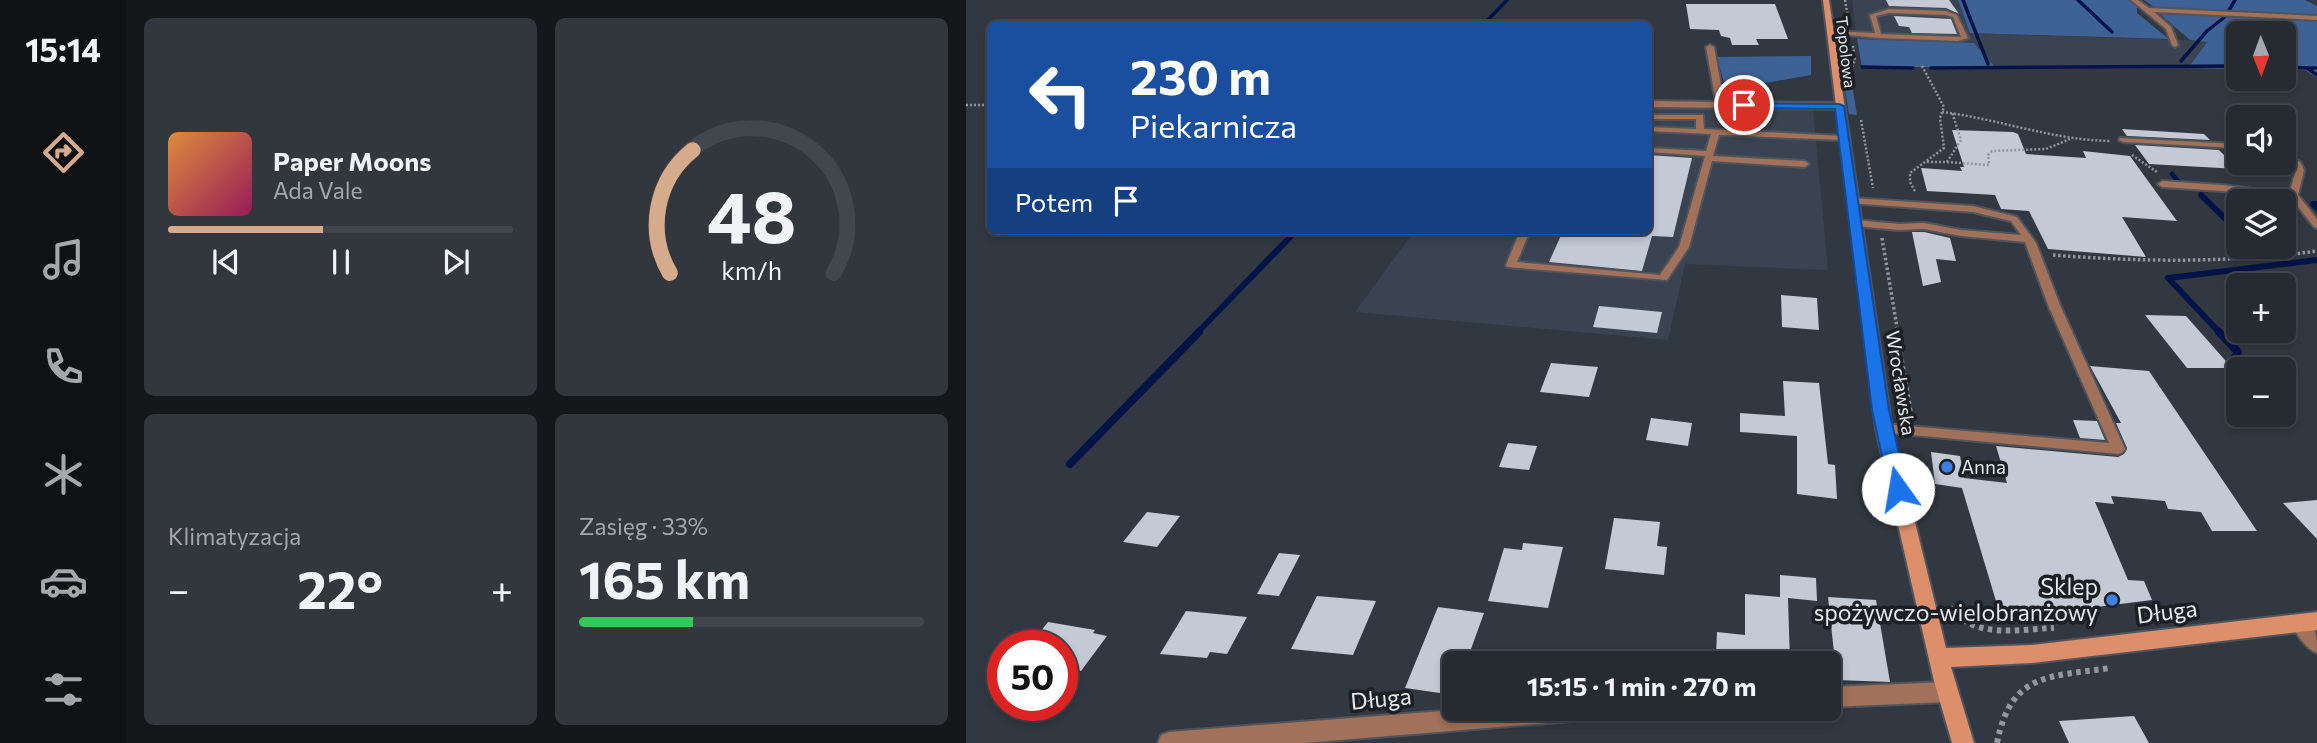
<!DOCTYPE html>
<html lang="pl">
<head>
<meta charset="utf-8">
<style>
	:root { --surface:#262a31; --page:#32363d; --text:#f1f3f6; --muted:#a4a7ab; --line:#42464d; --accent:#d6ab8b }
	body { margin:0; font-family:Commissioner,sans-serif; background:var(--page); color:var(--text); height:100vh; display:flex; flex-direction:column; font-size:26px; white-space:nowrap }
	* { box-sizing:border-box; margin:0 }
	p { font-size:23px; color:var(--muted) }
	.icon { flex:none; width:38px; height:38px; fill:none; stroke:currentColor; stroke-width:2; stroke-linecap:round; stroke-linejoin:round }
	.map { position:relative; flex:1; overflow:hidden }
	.drawer { display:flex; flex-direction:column; gap:18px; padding:18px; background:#15171b; width:840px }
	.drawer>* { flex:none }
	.guide { position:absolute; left:21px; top:21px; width:665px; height:214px; border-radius:10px; box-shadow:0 4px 10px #0003,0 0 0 2px var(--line); background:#1a4fa0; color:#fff; overflow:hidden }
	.needle { width:46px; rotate:179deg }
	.controls { position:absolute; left:1260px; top:21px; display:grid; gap:14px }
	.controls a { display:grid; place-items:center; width:70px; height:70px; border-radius:10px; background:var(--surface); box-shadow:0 4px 10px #0003,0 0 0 2px var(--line); font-size:35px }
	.speed { position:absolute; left:21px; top:630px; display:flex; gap:14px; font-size:35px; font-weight:700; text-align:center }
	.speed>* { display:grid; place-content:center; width:91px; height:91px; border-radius:50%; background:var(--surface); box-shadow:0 4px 10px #0003,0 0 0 2px var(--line); line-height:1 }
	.speed .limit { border:10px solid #d22; background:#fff; color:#111 }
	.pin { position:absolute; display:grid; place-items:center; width:60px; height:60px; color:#fff; margin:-30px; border:4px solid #fff; border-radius:50%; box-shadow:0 2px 7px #0007 }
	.me { position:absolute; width:77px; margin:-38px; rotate:347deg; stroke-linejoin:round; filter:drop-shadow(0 0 5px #0008) }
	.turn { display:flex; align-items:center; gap:24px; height:147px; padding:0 28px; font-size:32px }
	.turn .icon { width:91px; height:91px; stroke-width:2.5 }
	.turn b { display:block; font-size:49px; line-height:60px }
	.then { display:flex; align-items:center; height:66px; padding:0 28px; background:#0003; gap:14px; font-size:26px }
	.big { font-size:52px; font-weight:700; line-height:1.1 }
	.drawer .tile { flex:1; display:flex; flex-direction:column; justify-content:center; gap:10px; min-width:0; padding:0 24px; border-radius:10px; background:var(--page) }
	.drawer .dial { align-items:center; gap:0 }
	.dial svg { height:182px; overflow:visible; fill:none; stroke:var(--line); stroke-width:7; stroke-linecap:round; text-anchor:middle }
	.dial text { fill:var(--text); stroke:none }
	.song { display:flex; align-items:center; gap:21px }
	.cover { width:84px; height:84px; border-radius:10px; background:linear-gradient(135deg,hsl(30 70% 55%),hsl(330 70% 35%)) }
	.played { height:7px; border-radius:4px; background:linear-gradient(90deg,var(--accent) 45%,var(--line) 45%) }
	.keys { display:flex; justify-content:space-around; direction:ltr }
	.heat { display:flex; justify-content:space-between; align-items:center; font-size:38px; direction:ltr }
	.charge { height:10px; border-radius:5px; background:linear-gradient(90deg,#34c759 33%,var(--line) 0) }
	.drawer .tiles { flex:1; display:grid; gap:18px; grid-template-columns:repeat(2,1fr) }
	.trip { position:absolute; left:476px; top:651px; width:399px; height:70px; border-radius:10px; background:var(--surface); box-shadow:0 4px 10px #0003,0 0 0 2px var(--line); font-weight:700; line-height:70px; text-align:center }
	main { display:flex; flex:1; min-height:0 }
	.dock { display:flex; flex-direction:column; width:126px; justify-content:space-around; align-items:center; background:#0f1114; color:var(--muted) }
	.dock .icon { width:49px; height:49px }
	.dock .active { color:var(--accent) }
	.dock b { font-size:32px; color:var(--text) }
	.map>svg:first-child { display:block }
	.built { fill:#3a4351 }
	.green { fill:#3e6296 }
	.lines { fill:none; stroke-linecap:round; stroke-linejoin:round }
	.stream-far3 { stroke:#021447; stroke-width:3.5 }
	.stream-far2 { stroke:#021447; stroke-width:4.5 }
	.stream-far1 { stroke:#021447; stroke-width:6 }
	.stream { stroke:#021447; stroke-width:8 }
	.building { fill:#c3cad6 }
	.lane-casing { stroke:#4f545d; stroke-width:4 }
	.street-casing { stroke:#4f545d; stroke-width:4 }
	.secondary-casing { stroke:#4f545d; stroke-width:4 }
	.path-far3 { stroke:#92979e; stroke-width:2.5; stroke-dasharray:2 2; stroke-linecap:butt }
	.path-far2 { stroke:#92979e; stroke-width:3.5; stroke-dasharray:2.5 2.5; stroke-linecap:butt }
	.path-far1 { stroke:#92979e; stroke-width:4.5; stroke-dasharray:3.5 3.5; stroke-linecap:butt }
	.path { stroke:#92979e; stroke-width:6; stroke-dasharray:4.5 4.5; stroke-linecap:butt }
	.lane { fill:#a17159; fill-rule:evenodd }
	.street { fill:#a17159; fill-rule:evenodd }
	.secondary { fill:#dc8f6a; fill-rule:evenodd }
	.route { fill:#1a73e8; stroke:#114b97; stroke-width:2 }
	.shop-dot { fill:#3f7fe0; stroke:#1c1f23; stroke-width:2.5 }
	.labels { text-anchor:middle; stroke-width:7; stroke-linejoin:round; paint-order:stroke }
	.far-street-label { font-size:16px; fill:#e5e9ef; stroke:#1c1f23 }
	.street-label { font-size:19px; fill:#e5e9ef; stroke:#1c1f23 }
	.poi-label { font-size:19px; fill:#e5e9ef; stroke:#1c1f23; text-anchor:start }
	.near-poi-label { font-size:23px; fill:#e5e9ef; stroke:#1c1f23; text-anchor:end }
	.near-street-label { font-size:23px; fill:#e5e9ef; stroke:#1c1f23 }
</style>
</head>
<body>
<main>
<nav class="dock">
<b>15:14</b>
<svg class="icon active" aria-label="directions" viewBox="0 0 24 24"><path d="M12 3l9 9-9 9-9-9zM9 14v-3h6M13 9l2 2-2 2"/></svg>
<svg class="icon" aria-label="music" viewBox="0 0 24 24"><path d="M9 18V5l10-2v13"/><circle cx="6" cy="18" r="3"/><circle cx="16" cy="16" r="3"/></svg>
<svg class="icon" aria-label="phone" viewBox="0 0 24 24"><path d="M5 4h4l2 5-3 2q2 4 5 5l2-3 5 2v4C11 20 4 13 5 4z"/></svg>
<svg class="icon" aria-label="climate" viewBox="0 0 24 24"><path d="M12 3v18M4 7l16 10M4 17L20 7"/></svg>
<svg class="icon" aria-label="car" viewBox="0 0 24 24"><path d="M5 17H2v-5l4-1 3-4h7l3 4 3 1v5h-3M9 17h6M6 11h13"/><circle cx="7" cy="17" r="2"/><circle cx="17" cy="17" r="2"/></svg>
<svg class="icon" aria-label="filters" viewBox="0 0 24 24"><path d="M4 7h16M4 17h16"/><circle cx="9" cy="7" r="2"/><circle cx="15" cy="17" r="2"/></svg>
</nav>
<section class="drawer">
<div class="tiles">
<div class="tile">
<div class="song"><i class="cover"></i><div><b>Paper Moons</b><p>Ada Vale</p></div></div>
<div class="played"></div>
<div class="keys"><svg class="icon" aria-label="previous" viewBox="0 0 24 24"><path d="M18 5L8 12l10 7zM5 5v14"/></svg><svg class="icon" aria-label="pause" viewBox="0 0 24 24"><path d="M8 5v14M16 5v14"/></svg><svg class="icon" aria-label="next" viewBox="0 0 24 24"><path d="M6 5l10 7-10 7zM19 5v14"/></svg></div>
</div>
<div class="tile dial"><svg viewBox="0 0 100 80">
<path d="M14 69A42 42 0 1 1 86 69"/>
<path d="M14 69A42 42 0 0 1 24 15" stroke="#d6ab8b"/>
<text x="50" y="56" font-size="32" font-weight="700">48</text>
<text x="50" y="72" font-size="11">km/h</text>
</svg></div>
<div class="tile"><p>Klimatyzacja</p>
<div class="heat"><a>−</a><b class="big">22°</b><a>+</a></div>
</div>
<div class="tile"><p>Zasięg · 33%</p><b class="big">165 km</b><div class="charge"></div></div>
</div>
</section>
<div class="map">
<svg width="1351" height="743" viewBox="0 0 1351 743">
	<rect width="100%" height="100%" fill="#323841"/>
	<g class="built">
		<path d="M886 0H992L1004 33 1241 41 1222 68 1029 67 1008 43 891 39Z"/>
		<path d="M683 108 847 109 862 270 719 264 702 340 389 312 448 231H682Z"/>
	</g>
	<g class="green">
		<path d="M992 0H1162L1171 7V13L1203 39 1004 33Z"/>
		<path d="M1178 0H1339L1351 6V16L1201 10 1188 7Z"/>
		<path d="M1201 13 1351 20V78L1339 70 1318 69V33H1272V69L1222 68 1241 42 1224 40 1195 15Z"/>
		<path d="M891 39 1008 43 1029 67H896Z"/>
		<path d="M873 55H886L883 66 891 115 883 114Z"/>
		<path d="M845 56V75L760 90 751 57Z"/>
	</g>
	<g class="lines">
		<g class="stream-far3">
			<path d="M997 0 1022 64"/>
			<path d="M1112 0 1146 32"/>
			<path d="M1262 12 1269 0"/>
			<path d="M518 24 541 0"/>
			<path d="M1215 61 1241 31 1260 16"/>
			<path d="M896 67 947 68"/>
			<path d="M1318 67 1341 68"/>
			<path d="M965 68 1272 66"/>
			<path d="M1351 68H1341L1351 75"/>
		</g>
		<path class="stream-far2" d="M1206 174 1212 181"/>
		<g class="stream-far1">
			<path d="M1235 195 1272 231"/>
			<path d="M1351 204H1347L1351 208"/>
			<path d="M1289 247 1296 254"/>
			<path d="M231 333 330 231"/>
			<path d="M1254 333 1202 278 1351 260"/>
		</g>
		<g class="stream">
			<path d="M1253 332 1272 352 1267 360"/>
			<path d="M104 464 233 332"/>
		</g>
	</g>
	<g class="building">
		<path d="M920 0H983L993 14 980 8 923 6Z"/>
		<path d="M720 4H809L822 39H790L793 45H766L764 38 755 36 753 30 724 29Z"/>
		<path d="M928 16 985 19 991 34 946 33 943 27 933 26Z"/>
		<path d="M1156 129 1238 134 1244 140 1161 136Z"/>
		<path d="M986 130 1047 132 1052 134 1060 154 1120 158 1117 151 1164 156 1211 221 1156 217 1180 257 1082 249 1063 211 1035 209 1029 195 961 191 955 168 996 171 994 167H998Z"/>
		<path d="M1169 145 1253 150 1272 169 1183 164Z"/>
		<path d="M682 155 726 158 707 237 686 236 676 271 583 262 597 231H682Z"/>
		<path d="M946 232H958L984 238 990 261 970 259 975 282 957 286Z"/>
		<path d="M815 295 851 298 853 330 816 327Z"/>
		<path d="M633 306 696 312 691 333 627 327Z"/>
		<path d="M1179 315 1220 316 1266 368H1221Z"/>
		<path d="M585 363 632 367 623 397 574 392Z"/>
		<path d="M1124 366 1183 371 1291 531H1246L1235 512 1202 509 1199 501 1145 496 1148 504 1129 502 1162 580 1178 581 1186 600 1091 612 1092 615 1033 611 996 488 969 484 965 452 994 456 998 478 1041 483 1030 446 1152 457 1158 454 1161 448 1150 423H1155Z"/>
		<path d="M817 381 853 383 862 464 869 465 871 499 831 494V436L774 432V413L819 416Z"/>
		<path d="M685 418 726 423 722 446 680 440Z"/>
		<path d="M1107 420 1131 421 1139 440 1114 438Z"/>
		<path d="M542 443 571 446 563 470 533 467Z"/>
		<path d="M1351 500V539L1317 503Z"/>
		<path d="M181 512 214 516 191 547 157 542Z"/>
		<path d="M648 518 694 522 691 546 701 547 698 575 639 569Z"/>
		<path d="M557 543 597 547 582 608 522 601 538 548 556 550Z"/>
		<path d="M313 553 334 555 313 596 291 594Z"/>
		<path d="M814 575 850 578 851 601 822 598 824 663 750 656 751 632 779 635V594L814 597Z"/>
		<path d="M351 596 410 601 387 655 325 649Z"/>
		<path d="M862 597 910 600 924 682 871 680Z"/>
		<path d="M472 607 518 613 500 663H488V695L439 688Z"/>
		<path d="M220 611 281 617 261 654 244 652 241 658 194 654Z"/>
		<path d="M82 622 129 630 127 633 141 636 115 671 96 668V646H63Z"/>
		<path d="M1168 716 1183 743H1103L1093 721Z"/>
	</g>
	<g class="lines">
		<defs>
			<g id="lane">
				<path d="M1165 0H1172L1183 8 1351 16V20L1188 12 1205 27 1212 45 1209 47 1206 45 1200 29Z"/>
				<path d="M923 9 980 11 991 15 1002 38 992 41 913 38 861 33 864 31 909 33 904 15ZM923 13 979 15 987 17 995 37 915 34 910 16Z"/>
				<path d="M682 115H737L738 129 877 136 881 138 877 140 753 135 747 156 839 161 843 164 839 167 746 161 723 247 701 280 541 267 540 265 554 231H564L551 262 694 275 713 247 739 156 682 152V148L740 151 745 134 682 131V127L730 129V119H682Z"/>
				<path d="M1154 138 1272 144V148L1157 142 1153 140Z"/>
				<path d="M1318 153 1334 162 1338 170 1332 195 1351 219V228L1348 227 1326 199 1256 191 1196 187 1192 184 1196 181 1256 185 1323 194 1330 170 1327 165 1318 159Z"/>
				<path d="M886 198 1007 206 1051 217 1070 243 1094 305 1159 449 1157 452 1152 454 913 432 911 429 913 426 918 424 1143 443 1082 305 1059 242 995 236 958 229 933 230 889 226 884 223 889 220 933 224 958 223 995 230 1055 235 1045 221 1007 212 883 203V199Z"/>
				<path d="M1333 616C1351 623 1351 636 1351 653 1340 649 1330 634 1325 623L1327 618Z"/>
			</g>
			<g id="street">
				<path d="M744 45 748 47 758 102 873 103 877 106 873 109 682 107V101L750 102 740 47Z"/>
				<path d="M981 682 988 685 991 692 988 699 981 702 863 707V687Z"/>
				<path d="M503 709H642L638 716 631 719 338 743H192L195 735 203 732Z"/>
			</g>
			<path id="secondary" d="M857 0H863L926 429 980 648 1066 645 1351 612V630L1066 663 985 667 1008 743H986L968 681 910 429Z"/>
		</defs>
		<use href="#lane" class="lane-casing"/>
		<use href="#street" class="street-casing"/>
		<use href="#secondary" class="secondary-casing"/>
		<g class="path-far3">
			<path d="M879 0 883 23"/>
			<path d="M886 67 889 60 887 46"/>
			<path d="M0 105H24"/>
			<path d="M976 112C1033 119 1086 140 1144 141"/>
			<path d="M895 120 907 188"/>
			<path d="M1166 155 1191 172"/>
			<path d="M961 162H981L995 140 986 112"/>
			<path d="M981 162 1023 165 1022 155 1026 151 1080 149 1104 139"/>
			<path d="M949 191 944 182V173L978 148 974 118 978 107 955 64"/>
		</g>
		<g class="path-far2">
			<path d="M916 238 932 333"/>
			<path d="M1087 255C1176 262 1263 263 1351 251"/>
		</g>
		<path class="path-far1" d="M931 332 945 415"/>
		<g class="path">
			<path d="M984 607C1008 640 1053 629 1088 628"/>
			<path d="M1031 743C1045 672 1083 677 1144 668"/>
		</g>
		<use href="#lane" class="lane"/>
		<use href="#street" class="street"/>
		<use href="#secondary" class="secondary"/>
	</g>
	<path class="route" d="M775 103 873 104 878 106 923 410 941 489 939 494H925L923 489 906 410 869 109 778 108 773 105Z"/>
	<g class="shop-dot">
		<circle cx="981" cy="467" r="7"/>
		<circle cx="1146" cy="600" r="7"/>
	</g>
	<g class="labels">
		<g class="far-street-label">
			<text transform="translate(880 52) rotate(83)" y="6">Topolowa</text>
		</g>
		<g class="street-label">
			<text transform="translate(935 383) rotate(81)" y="7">Wrocławska</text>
		</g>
		<g class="poi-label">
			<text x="995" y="474">Anna</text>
		</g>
		<g class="near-poi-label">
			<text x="1132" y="595">Sklep<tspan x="1132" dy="26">spożywczo-wielobranżowy</tspan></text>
		</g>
		<g class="near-street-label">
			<text transform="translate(1201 612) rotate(-7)" y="8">Długa</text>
			<text transform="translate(415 699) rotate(-5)" y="8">Długa</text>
		</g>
	</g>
</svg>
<div class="controls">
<a><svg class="needle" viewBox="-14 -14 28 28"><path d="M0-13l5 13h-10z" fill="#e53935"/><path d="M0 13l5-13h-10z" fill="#a4a7ab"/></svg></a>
<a><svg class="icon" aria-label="sound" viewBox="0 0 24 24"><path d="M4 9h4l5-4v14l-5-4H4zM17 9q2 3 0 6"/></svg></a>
<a><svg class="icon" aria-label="layers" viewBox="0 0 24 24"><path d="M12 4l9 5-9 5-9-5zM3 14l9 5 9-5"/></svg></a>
<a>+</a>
<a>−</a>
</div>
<div class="speed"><div class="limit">50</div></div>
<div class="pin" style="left:778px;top:105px;background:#d93025"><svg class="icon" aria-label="arrive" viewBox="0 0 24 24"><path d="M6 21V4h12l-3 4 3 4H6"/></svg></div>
<svg class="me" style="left:932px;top:489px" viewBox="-20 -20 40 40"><circle r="19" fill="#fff"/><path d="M0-13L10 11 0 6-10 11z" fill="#1a73e8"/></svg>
<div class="trip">15:15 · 1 min · 270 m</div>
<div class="guide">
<div class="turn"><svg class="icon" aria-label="left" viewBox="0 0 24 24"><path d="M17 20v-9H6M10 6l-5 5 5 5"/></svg><div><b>230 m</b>Piekarnicza</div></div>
<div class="then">Potem<svg class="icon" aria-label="arrive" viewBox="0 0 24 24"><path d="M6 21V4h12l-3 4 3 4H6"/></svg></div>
</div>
</div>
</main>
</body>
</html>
